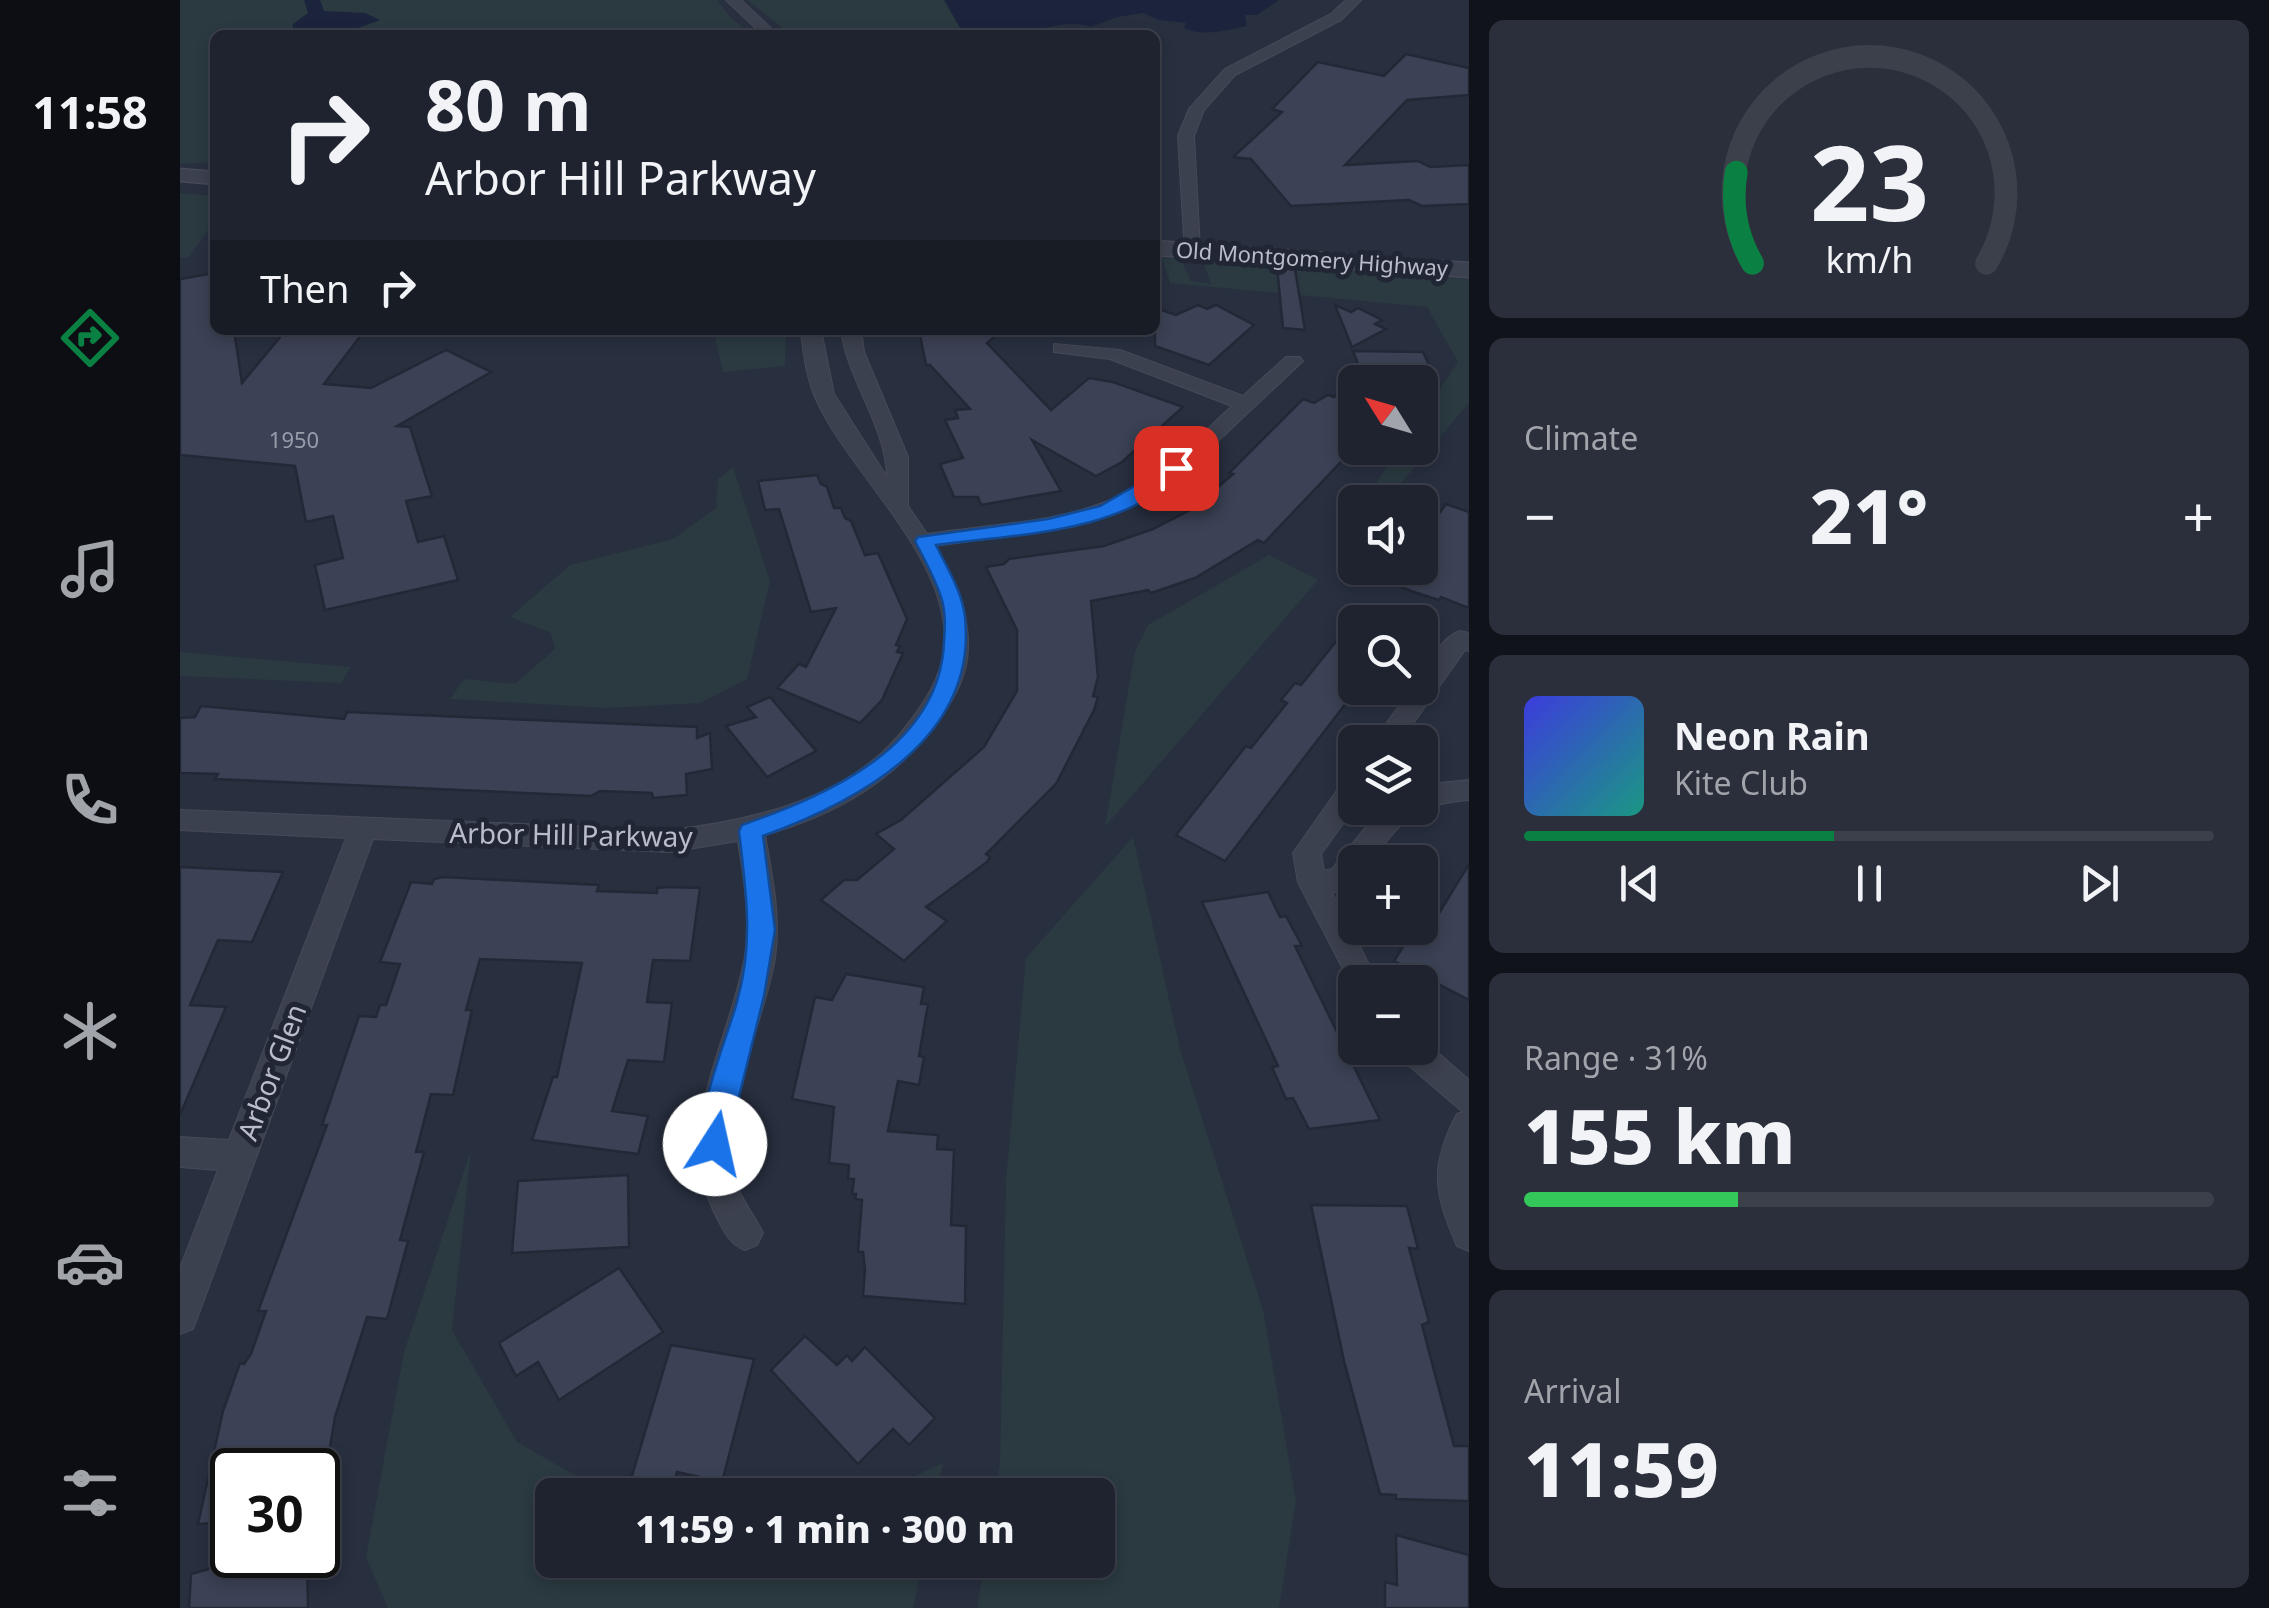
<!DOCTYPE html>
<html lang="en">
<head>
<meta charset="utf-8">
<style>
	:root { --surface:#1e232f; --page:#2b2f3b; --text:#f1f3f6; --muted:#a1a4aa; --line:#3c404b; --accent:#0b8043 }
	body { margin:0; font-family:"Noto Sans",sans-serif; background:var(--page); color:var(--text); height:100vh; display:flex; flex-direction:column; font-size:38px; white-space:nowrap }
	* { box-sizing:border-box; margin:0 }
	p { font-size:32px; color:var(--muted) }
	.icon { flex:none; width:55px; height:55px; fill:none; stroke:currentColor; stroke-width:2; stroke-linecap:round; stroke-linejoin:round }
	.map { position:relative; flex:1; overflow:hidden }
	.panel { display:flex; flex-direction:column; gap:20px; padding:20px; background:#10131a; width:800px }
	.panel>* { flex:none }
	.top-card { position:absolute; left:30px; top:30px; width:950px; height:305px; border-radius:15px; box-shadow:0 5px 15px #0003,0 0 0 2px var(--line); background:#1e232f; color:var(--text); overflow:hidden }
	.needle { width:65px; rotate:307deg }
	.tools { position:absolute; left:1158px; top:365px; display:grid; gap:20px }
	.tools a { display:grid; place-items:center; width:100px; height:100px; border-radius:15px; background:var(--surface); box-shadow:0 5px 15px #0003,0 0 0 2px var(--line); font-size:50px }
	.speed { position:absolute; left:30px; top:1448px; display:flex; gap:20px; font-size:50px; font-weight:700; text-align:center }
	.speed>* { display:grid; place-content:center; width:130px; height:130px; border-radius:50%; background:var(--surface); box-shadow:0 5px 15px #0003,0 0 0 2px var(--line); line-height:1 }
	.speed .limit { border:5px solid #111; border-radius:15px; background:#fff; color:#111 }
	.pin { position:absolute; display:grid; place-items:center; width:85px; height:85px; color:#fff; margin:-42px; border-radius:20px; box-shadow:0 5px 15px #0006 }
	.me { position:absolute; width:110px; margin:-55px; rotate:10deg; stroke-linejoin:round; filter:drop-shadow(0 0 8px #0008) }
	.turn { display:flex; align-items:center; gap:35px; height:210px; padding:0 50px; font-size:45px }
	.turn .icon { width:130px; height:130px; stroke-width:2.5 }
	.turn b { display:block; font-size:70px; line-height:85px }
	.then { display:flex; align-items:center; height:95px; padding:0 50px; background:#0003; gap:20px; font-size:38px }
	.big { font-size:75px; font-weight:800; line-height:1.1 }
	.panel .card { flex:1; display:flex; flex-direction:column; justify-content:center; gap:15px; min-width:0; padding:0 35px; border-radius:15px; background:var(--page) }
	.panel .dial { align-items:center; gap:0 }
	.dial svg { height:260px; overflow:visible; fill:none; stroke:var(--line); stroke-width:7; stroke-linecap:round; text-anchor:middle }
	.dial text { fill:var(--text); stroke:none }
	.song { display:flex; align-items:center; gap:30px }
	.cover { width:120px; height:120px; border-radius:15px; background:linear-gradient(135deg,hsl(240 70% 55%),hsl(170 70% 35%)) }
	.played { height:10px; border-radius:5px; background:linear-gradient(90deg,var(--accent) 45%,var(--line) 45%) }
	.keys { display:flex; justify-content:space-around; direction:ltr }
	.heat { display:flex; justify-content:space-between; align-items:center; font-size:55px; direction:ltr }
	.charge { height:15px; border-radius:8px; background:linear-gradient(90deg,#34c759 31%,var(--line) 0) }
	.trip { position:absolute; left:355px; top:1478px; width:580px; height:100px; border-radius:15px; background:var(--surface); box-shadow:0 5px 15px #0003,0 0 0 2px var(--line); font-weight:800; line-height:100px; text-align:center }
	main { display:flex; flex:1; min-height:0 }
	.menu { display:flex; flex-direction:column; width:180px; justify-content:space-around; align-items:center; background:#0c0e13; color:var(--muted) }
	.menu .icon { width:70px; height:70px }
	.menu .selected { color:var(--accent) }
	.menu b { font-size:45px; color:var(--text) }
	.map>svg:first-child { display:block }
	.green { fill:#2a3a40 }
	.water { fill:#1c243d }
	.building { fill:#3b4255; stroke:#232836; stroke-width:2.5 }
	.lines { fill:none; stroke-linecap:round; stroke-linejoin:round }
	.minor-casing { stroke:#464a58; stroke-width:2 }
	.tertiary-casing { stroke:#464a58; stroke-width:3 }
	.minor { fill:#3c414f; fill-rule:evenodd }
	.tertiary { fill:#3c414f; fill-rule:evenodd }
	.route { fill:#1a73e8; stroke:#114b97; stroke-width:2.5 }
	.labels { text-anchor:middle; stroke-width:10; stroke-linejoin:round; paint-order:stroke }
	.far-street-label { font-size:22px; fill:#b9bdca; stroke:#212635 }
	.number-label { font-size:22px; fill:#989cab }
	.street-label { font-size:28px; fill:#b9bdca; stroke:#212635 }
</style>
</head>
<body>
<main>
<nav class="menu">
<b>11:58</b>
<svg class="icon selected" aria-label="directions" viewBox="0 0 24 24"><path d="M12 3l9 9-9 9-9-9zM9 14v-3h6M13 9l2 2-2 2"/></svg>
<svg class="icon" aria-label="music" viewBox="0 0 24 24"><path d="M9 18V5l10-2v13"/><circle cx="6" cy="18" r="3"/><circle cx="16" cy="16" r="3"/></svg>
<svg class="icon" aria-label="phone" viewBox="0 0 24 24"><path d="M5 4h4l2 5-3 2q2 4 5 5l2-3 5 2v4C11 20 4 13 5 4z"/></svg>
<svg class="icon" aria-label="climate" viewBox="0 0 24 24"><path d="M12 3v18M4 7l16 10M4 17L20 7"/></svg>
<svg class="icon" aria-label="car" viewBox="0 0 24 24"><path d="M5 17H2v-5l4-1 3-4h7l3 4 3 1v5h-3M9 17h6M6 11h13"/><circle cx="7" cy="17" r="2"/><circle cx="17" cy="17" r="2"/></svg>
<svg class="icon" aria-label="filters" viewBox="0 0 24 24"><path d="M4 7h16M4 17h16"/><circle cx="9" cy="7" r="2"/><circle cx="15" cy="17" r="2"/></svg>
</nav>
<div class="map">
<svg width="1289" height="1608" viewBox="0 0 1289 1608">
	<rect width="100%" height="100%" fill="#282f3f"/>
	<g class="green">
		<path d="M0 0H537L550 17 573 35H35V162L0 164Z"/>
		<path d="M567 0H764L799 35H612Z"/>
		<path d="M0 193 35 196V220L9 257 0 258Z"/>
		<path d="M982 258 1001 259 1011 281 1031 284 1022 258 1289 279V403L1205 502H1176L1194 486 1220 448H1240V418L1278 362 1247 307 990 283Z"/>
		<path d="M533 330H606L605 366 543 372Z"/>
		<path d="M553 467 590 581 567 679 520 703 427 708 270 699 284 679 335 684 375 649 371 633 330 617 390 565 493 539 536 508 538 479Z"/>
		<path d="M1089 555 1138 580 925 827 955 651 968 625Z"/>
		<path d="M0 652 171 667 161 683 0 676Z"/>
		<path d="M953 837 1000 1049 1083 1310 1116 1501 1099 1608H797L805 1560H918V1495H815L820 1463 826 1181 846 958Z"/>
		<path d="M291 1150 272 1330 337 1442 430 1495H372V1560H743L733 1608H208L186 1557 224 1352Z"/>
		<path d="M763 1463 756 1495H693Z"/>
	</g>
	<g class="water">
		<path d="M124 0H140L144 11 185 13 200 20 159 35H112L113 24 128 13Z"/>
		<path d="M764 0H1099L1077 15H1065L1067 26C1048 30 1022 37 1004 28L1006 23 979 20 963 13 937 17 911 27C887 18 860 31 835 35 816 38 798 34 780 28Z"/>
	</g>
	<g class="building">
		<path d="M1226 54 1289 68V95L1227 100 1165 165 1238 161 1250 167 1289 165V204L1242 206 1229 200 1111 206 1071 159 1053 157 1102 112 1092 109 1138 62 1204 76Z"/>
		<path d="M1097 267 1115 269 1125 330 1103 328Z"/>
		<path d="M35 273V330H54L62 383 106 330H185L144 384 191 388 266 350 311 372 217 426 230 427 252 496 226 501 238 542 264 536 278 580 145 610 135 565 163 558 153 516 126 522 115 466 0 455V279Z"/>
		<path d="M1018 305 1027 309 1036 305 1074 325 1029 365 975 346V308L996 315Z"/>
		<path d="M1155 305 1171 312 1178 308 1202 320 1195 324 1206 329 1172 347Z"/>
		<path d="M739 330H822L807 343 871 410 909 378 933 382 1003 407 942 462 916 476 852 440 881 491 801 505 798 497H774L760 464 783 458 765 420 778 418 775 410 790 409 750 365H746Z"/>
		<path d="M1173 351 1243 352 1257 382H1185Z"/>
		<path d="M1175 376V428L1161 443 1174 448 1084 543 1078 540 1015 578 971 593 968 590 911 601 918 677 913 696 918 697 914 710 876 784 806 854 810 857 807 862 746 907 767 921 724 961 641 900 664 880H677L714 849 696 834 721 820 804 747 837 691V630L806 567 824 564 829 559 924 546 973 529 1012 509 1053 474 1049 473 1123 399 1134 403 1148 395 1154 397Z"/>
		<path d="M637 475 641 484 647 487 654 508H661L665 518 671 521 685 555 698 553 727 619 716 645 720 646 717 652 723 653 702 700 680 723 597 688 619 664 626 667 656 608 631 612 599 509 585 510 578 481Z"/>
		<path d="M1266 504 1289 512V608L1261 597 1259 600 1231 591 1175 568H1240V539Z"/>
		<path d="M1175 618 1176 690 1045 861 996 835 1066 746 1071 748 1107 703 1101 700 1115 683 1121 685Z"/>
		<path d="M590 697 636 751 587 777 546 726 576 717 567 707Z"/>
		<path d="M21 706 164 719 167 712 517 727V738L530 733 532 769 506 774 507 795 473 798 472 793 420 791 411 796 35 779 38 774 0 773V718L15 717Z"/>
		<path d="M1289 864V1000L1214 961 1235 928H1250Z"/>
		<path d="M0 867 103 872 72 942 38 940 10 1005 46 1007 0 1115Z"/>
		<path d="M263 877 419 885 417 891 477 893V888L487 887 520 888 510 961 473 960 467 1002 492 1003 484 1062 448 1060 432 1111 468 1116 458 1154 352 1140 373 1077H377L402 963 300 959 286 1010H292L273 1095 251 1094 236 1152H244L220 1240 228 1241 207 1319 187 1317 155 1417 148 1459H140L138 1470H52V1522L18 1524 43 1411 60 1363 64 1364 71 1354 86 1311H78L147 1125H142L179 1016 196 1017 200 1005H206L220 964 200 962 231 882 252 884 254 879Z"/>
		<path d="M1088 892 1100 917 1106 916 1122 946H1115L1200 1120 1129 1129 1113 1098 1106 1099 1092 1067 1098 1066 1022 902Z"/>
		<path d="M666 974 744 987 741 1004H748L739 1056 744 1057 739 1085 718 1081 708 1131 758 1135 757 1149 774 1150 771 1225 786 1226 785 1304 683 1296 685 1269 683 1252H678L682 1200 675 1199 676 1194H672L674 1179H668L669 1165 649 1163 654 1107 612 1099 635 997 652 1000Z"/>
		<path d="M448 1175 449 1247 332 1253 338 1181Z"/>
		<path d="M1131 1205 1227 1206 1238 1249 1229 1248 1249 1322 1242 1325 1274 1446H1289V1501L1216 1499V1495L1200 1494 1164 1361Z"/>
		<path d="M439 1268 483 1332 379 1400 358 1362 336 1376 319 1343Z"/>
		<path d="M625 1336 657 1365 667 1355 672 1361 685 1347 755 1418 729 1445 713 1429 678 1464 591 1370Z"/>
		<path d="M491 1345 574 1359 542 1482 497 1472 490 1495H473L448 1489Z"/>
		<path d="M1216 1535 1289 1555V1608H1205V1582L1217 1585Z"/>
		<path d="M79 1555H127L128 1608H9L11 1574Z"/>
	</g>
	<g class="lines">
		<defs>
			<g id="minor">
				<path d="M546 0H561L598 35H583Z"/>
				<path d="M1166 0H1181L1161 20 1055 75 1024 110 1014 136 1020 250 1017 254H1005L998 136 1009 109 1045 69 1151 14Z"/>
				<path d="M621 330H641L654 394 707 477C706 426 668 381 661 330H681L684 352 728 457V506L747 534C811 524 885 523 944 494 985 474 1019 436 1052 406L930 359 874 352V344L940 350 1063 396 1106 357H1120L1123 361 1004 473 961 503 895 526 755 546C774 577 789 611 788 647 788 673 775 698 760 718 717 780 657 814 585 835 592 876 601 916 595 958 583 1029 542 1097 553 1170 556 1194 573 1212 583 1233L577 1245 565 1250C549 1244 544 1231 536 1216 491 1128 550 1044 565 956 571 917 564 880 558 841L490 852 193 839 18 1316 13 1329 0 1334V1268L38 1170 0 1167V1137L49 1140 166 838 0 830V810L490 830C575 820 673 798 727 725 744 703 760 680 764 651 775 561 669 475 635 397 626 376 623 353 621 330Z"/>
				<path d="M1280 631 1289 633V651L1285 650 1220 742H1193L1232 688H1240C1240 670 1263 636 1280 631Z"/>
				<path d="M1175 776V807L1141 854 1144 871 1152 869 1199 811 1240 808V785L1289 780V800C1233 804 1223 820 1190 862H1175L1172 885 1152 893 1198 982H1175V992L1118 882 1113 853 1165 779Z"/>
				<path d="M1240 1037 1289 1080V1251L1277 1246C1254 1193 1249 1166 1277 1114L1283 1112 1220 1058 1215 1048H1240Z"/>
			</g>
			<g id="tertiary">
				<path d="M0 169 35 172V184L0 181Z"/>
				<path d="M975 241 1289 263V277L975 255Z"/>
			</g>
		</defs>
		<use href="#minor" class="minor-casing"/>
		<use href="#tertiary" class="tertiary-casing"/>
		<use href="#minor" class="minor"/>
		<use href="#tertiary" class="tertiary"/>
	</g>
	<path class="route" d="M996 462 1005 468C948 534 836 534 756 545 767 568 782 591 785 617 798 738 679 801 583 836L595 930 584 996 545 1153 535 1156 525 1153C511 1122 548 1036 557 1002 574 942 566 892 559 831L562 825C647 795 760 747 764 642 765 627 766 612 761 597 755 578 744 559 735 541L738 537 868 519 920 506Z"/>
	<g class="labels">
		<g class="far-street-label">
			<text transform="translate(1132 259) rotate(4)" y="8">Old Montgomery Highway</text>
		</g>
		<g class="number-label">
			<text x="114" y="448">1950</text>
		</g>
		<g class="street-label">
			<text transform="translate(391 835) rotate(1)" y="10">Arbor Hill Parkway</text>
			<text transform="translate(92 1072) rotate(-69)" y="10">Arbor Glen</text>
		</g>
	</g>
</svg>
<div class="tools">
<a><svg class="needle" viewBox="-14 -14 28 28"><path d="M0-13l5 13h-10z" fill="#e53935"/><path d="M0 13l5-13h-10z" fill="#a1a4aa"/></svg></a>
<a><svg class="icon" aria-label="sound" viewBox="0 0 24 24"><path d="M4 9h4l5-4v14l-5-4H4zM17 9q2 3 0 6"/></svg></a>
<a><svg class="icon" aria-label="search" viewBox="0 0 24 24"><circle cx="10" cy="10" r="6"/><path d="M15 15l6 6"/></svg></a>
<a><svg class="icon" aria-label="layers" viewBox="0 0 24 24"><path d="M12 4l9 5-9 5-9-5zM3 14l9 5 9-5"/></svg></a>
<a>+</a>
<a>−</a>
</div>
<div class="speed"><div class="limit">30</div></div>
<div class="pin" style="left:996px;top:468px;background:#d93025"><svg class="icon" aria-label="arrive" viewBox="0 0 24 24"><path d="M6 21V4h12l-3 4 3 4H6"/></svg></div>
<svg class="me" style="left:535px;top:1144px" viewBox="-20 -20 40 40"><circle r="19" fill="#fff"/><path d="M0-13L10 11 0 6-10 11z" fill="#1a73e8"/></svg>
<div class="trip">11:59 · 1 min · 300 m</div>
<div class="top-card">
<div class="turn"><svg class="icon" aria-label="right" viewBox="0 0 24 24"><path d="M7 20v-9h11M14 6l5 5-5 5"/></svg><div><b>80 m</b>Arbor Hill Parkway</div></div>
<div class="then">Then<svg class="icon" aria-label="right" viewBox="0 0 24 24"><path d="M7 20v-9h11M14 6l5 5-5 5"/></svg></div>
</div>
</div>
<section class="panel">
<div class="card dial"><svg viewBox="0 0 100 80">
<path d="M14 69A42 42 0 1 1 86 69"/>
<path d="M14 69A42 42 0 0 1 9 41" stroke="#0b8043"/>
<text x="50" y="56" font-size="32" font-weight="700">23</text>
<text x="50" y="72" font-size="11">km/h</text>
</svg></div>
<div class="card"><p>Climate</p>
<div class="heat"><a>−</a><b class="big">21°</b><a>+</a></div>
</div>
<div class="card">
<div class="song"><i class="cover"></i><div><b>Neon Rain</b><p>Kite Club</p></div></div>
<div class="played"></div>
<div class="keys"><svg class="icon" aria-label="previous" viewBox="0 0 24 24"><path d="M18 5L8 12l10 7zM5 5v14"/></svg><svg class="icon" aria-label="pause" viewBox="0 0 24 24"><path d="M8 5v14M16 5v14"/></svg><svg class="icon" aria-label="next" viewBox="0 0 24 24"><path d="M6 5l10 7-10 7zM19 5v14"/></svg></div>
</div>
<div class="card"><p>Range · 31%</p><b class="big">155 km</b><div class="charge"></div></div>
<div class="card"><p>Arrival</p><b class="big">11:59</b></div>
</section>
</main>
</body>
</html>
